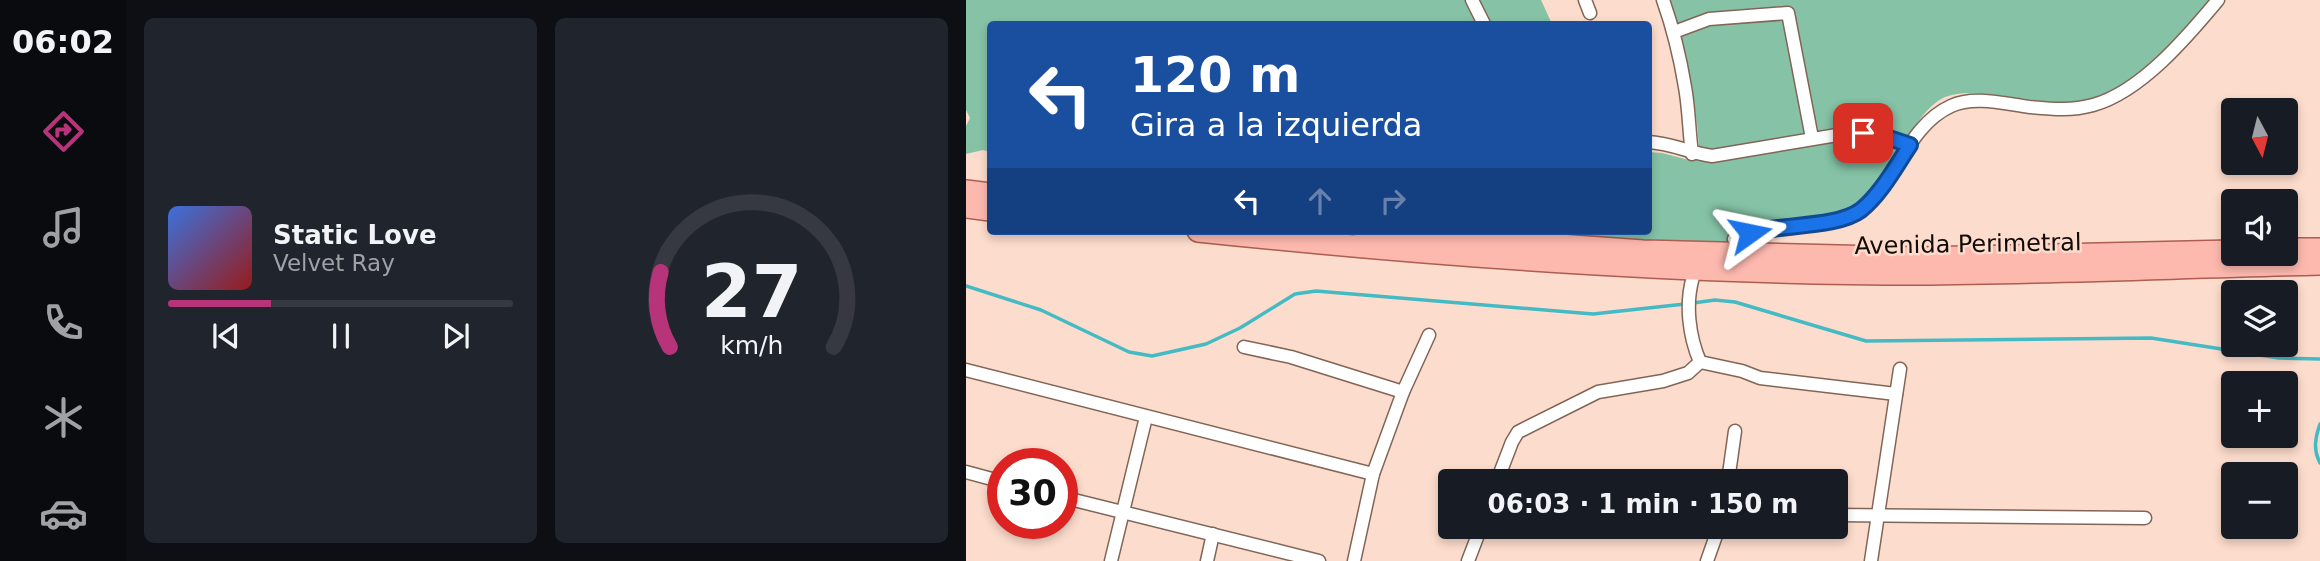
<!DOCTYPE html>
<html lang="es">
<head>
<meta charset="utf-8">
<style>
	:root { --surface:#171b24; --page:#20242c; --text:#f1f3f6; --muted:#9ea1a6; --line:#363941; --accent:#b8347a }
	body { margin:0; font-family:"DejaVu Sans",sans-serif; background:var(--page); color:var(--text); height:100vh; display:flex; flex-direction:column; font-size:26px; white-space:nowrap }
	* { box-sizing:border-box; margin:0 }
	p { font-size:23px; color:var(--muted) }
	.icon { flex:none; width:38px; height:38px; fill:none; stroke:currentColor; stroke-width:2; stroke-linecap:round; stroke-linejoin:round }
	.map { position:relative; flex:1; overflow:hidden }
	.side { display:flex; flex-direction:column; gap:18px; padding:18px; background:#0d0f14; width:840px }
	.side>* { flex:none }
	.banner { position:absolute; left:21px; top:21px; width:665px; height:214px; border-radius:7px; box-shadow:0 4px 10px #0003; background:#1a4fa0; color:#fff; overflow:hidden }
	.needle { width:46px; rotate:173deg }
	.controls { position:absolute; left:1255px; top:98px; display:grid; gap:14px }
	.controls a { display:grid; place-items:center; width:77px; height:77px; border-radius:7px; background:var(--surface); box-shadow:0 4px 10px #0003; font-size:35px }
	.speed { position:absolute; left:21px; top:448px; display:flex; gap:14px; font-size:35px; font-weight:700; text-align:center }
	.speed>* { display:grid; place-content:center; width:91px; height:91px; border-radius:50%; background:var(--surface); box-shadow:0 4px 10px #0003; line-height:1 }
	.speed .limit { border:10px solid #d22; background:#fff; color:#111 }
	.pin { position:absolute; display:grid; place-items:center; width:60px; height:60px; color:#fff; margin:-30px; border-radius:14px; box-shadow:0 4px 10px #0006 }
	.me { position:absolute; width:77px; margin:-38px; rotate:78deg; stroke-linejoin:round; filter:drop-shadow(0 0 5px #0008) }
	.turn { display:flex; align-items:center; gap:24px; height:147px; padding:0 28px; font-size:32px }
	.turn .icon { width:91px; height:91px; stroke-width:2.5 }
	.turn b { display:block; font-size:49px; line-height:60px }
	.lanes { display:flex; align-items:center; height:66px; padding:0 28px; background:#0003; justify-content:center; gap:35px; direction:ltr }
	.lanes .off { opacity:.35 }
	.side .widget { flex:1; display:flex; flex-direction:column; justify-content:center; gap:10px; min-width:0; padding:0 24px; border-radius:10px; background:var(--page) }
	.side .dial { align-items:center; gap:0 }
	.dial svg { height:182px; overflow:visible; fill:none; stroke:var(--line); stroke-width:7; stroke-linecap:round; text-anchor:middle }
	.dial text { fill:var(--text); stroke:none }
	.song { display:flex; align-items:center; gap:21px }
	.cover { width:84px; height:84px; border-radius:10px; background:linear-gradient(135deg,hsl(220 70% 55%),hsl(0 70% 35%)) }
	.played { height:7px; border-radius:4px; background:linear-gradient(90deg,var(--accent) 30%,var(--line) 30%) }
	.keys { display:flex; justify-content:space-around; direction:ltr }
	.side .tiles { flex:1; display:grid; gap:18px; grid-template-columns:repeat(2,1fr) }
	.trip { position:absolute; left:472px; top:469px; width:410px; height:70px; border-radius:7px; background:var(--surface); box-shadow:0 4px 10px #0003; font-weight:600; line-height:70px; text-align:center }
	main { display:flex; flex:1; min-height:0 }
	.dock { display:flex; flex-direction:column; width:126px; justify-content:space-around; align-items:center; background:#090b0e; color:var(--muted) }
	.dock .icon { width:49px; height:49px }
	.dock .current { color:var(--accent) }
	.dock b { font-size:32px; color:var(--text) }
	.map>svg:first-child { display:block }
	.green { fill:#85c2a6 }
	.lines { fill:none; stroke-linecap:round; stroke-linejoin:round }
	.stream { stroke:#44bac5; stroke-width:3.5 }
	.street-casing { stroke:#816557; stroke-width:15 }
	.primary-casing { stroke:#ac5e51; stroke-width:24 }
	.street { stroke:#fff; stroke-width:12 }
	.primary { stroke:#feb9af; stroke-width:21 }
	.route-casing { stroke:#114b97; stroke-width:18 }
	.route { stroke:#1a73e8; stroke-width:12 }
	.labels { text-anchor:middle; stroke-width:5; stroke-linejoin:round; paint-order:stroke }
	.street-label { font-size:24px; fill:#140a05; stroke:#fcdccc }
</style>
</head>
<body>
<main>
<nav class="dock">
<b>06:02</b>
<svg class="icon current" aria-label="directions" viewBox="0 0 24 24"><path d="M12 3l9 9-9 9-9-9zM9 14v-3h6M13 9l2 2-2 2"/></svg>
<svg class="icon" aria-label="music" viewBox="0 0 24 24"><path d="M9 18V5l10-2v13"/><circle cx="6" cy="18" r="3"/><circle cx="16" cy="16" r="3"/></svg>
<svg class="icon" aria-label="phone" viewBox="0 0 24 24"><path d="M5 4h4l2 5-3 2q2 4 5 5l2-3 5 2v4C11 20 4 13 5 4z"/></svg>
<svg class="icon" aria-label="climate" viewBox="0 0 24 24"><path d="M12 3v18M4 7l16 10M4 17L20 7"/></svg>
<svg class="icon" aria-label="car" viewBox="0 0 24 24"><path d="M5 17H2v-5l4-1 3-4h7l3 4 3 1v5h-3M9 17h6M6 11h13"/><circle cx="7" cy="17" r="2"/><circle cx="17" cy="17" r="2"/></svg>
</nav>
<section class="side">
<div class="tiles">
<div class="widget">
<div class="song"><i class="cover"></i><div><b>Static Love</b><p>Velvet Ray</p></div></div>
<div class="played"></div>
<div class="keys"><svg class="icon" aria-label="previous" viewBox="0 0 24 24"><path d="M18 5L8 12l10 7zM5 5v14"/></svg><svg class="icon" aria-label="pause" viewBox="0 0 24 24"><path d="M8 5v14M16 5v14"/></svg><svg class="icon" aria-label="next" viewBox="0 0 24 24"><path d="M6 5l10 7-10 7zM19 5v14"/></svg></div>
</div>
<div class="widget dial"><svg viewBox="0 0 100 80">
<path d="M14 69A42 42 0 1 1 86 69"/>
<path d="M14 69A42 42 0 0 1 10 36" stroke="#b8347a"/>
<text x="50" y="56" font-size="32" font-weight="700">27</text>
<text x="50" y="72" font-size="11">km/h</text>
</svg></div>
</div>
</section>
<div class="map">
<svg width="1354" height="561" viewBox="0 0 1354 561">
	<rect width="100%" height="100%" fill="#fcdccc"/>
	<g class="green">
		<path d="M0 0H575L586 24H24V152L17 150 0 154V126L4 118 0 110Z"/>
		<path d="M703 0H1244C1237 10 1227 19 1219 28 1191 57 1162 90 1122 100 1100 106 1076 101 1053 98 1032 95 999 89 979 97 948 110 925 177 897 200 872 220 840 218 811 226 793 230 779 241 765 252L389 231H682L683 152 696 153 723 160 733 147C730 97 719 48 703 0Z"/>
	</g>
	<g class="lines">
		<g class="stream">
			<path d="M0 286 75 310 163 352 186 356 240 344 274 328 329 294 350 291 627 314 719 304"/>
			<path d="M727 303 749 300 769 302 900 341 1185 338 1313 358 1354 359"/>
			<path d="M1354 424C1349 438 1347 450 1354 463"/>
		</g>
		<defs>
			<g id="street">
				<path d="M506 0 518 24"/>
				<path d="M619 0 624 13"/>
				<path d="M697 0C707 28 714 57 719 87 723 109 723 131 726 154"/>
				<path d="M708 32 743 19 822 13 846 138"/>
				<path d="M682 142C706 143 723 153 746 156L883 133 911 134 944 145"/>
				<path d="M768 239C779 235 791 230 803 228 832 223 873 229 896 209 930 180 943 125 985 106 1008 95 1040 104 1064 107 1086 109 1106 111 1127 105 1175 92 1222 36 1252 0"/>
				<path d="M278 347 325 357 437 392"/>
				<path d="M734 362 776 371 794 378 930 394"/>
				<path d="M0 370 407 474"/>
				<path d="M0 472 37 482"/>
				<path d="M531 481 546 442 552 432 632 392 697 381 722 373 734 362C723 336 719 304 727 277"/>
				<path d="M762 481 769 431"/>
				<path d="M96 497 353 561"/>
				<path d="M870 515 1179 518"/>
				<path d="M145 561 180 417"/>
				<path d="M241 561 247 534"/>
				<path d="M388 561 407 474 437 392 463 335"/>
				<path d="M502 561 515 527"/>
				<path d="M741 561 753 527"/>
				<path d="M905 561 934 369"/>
			</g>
			<g id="primary">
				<path d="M0 191 24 194"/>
				<path d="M0 207 24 210"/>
				<path d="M232 231C471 256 713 274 953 274 1087 273 1221 267 1354 264"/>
				<path d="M398 231 677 251 953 258 1267 251"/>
				<path d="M1320 249H1354"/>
			</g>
		</defs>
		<use href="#street" class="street-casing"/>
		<use href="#primary" class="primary-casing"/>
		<use href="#street" class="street"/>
		<use href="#primary" class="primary"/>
	</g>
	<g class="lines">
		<defs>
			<path id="route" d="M784 233C815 224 871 228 895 210 915 194 930 166 944 145L911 134 897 133"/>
		</defs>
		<use href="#route" class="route-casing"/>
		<use href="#route" class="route"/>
	</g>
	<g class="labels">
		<g class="street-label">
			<text transform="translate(1002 244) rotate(-1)" y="8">Avenida Perimetral</text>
		</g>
	</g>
</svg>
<div class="controls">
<a><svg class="needle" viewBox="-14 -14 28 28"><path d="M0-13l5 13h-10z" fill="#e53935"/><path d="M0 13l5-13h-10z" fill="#9ea1a6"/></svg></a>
<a><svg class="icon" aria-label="sound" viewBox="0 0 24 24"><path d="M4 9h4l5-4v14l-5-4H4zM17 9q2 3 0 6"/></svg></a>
<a><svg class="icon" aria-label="layers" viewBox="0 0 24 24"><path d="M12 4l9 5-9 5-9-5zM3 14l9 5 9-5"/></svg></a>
<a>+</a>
<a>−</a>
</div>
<div class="speed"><div class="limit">30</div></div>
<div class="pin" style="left:897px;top:133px;background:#d93025"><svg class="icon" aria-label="arrive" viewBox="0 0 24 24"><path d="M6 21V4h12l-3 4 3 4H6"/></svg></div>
<svg class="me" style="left:784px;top:233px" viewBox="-20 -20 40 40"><path d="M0-17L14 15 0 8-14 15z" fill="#1a73e8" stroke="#fff" stroke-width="4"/></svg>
<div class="trip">06:03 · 1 min · 150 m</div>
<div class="banner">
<div class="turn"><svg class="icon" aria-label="left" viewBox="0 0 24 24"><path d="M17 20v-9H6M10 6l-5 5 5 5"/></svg><div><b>120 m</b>Gira a la izquierda</div></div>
<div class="lanes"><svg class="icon" aria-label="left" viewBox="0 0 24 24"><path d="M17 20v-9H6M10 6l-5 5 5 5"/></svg><svg class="icon off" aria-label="ahead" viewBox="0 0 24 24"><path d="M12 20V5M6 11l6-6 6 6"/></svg><svg class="icon off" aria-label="right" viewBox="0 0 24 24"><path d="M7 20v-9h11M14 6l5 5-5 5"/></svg></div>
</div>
</div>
</main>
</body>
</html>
